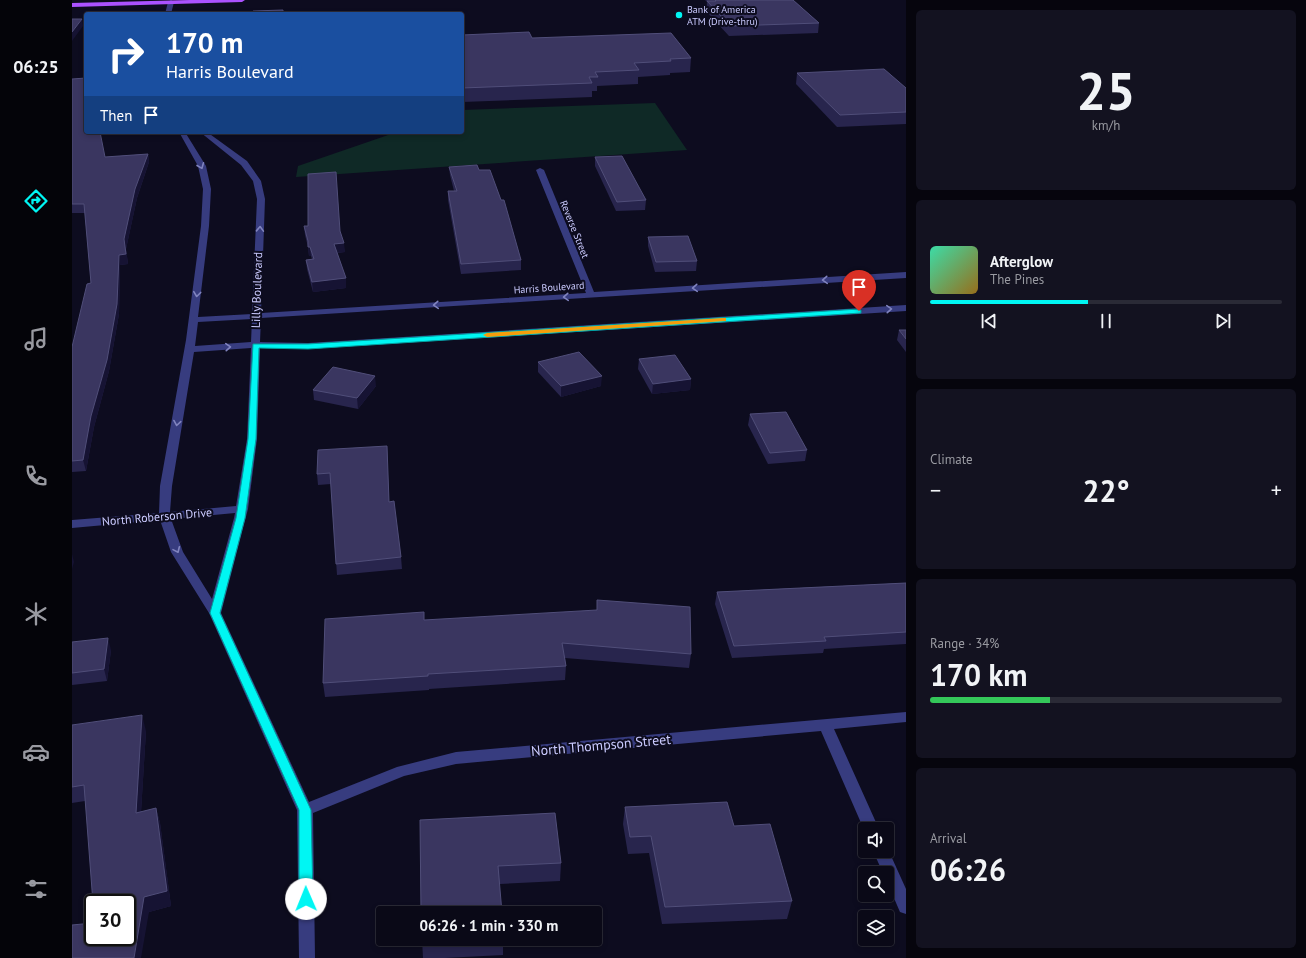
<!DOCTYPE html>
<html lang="en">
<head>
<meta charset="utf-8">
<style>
	:root { --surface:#0a0917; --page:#131220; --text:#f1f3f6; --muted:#999aa1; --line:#2a2a36; --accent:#00f6f3 }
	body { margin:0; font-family:"PT Sans",sans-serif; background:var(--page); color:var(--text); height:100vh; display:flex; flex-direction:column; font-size:15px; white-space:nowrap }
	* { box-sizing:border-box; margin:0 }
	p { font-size:13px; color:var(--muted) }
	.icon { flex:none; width:22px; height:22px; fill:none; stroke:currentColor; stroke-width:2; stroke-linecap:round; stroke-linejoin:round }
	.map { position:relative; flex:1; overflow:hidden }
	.sheet { display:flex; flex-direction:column; gap:10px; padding:10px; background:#06050d; width:400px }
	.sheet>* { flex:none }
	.hud { position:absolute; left:12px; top:12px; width:380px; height:122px; border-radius:4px; box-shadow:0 2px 6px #0003,0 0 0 1px var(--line); background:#1a4fa0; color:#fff; overflow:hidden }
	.fabs { position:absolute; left:786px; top:822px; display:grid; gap:8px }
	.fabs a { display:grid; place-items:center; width:36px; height:36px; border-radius:4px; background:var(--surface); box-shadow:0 2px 6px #0003,0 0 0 1px var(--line); font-size:20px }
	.speed { position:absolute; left:12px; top:894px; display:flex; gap:8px; font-size:20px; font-weight:700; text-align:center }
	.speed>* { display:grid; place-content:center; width:52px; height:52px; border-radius:50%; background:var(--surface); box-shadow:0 2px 6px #0003,0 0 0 1px var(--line); line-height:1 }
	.speed .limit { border:2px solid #111; border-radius:6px; background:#fff; color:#111 }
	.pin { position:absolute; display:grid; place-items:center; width:34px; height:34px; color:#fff; margin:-41px -17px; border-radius:50% 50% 50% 0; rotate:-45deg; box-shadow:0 0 4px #0007 }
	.pin .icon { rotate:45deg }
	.me { position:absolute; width:44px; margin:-22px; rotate:359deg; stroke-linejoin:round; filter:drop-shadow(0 0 3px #0008) }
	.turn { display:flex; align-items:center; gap:14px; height:84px; padding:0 16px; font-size:18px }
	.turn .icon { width:52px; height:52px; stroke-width:2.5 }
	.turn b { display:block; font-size:28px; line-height:34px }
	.then { display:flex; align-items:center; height:38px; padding:0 16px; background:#0003; gap:8px; font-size:15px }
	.big { font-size:30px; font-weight:700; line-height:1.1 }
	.sheet .card { flex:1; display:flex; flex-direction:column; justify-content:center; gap:6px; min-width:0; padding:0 14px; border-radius:6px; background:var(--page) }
	.sheet .dial { align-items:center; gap:0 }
	.dial b { font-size:52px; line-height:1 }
	.song { display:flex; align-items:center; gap:12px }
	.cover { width:48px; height:48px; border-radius:6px; background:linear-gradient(135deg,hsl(160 70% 55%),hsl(40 70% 35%)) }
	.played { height:4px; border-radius:2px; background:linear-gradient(90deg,var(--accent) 45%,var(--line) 45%) }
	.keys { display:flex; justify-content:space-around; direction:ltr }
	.heat { display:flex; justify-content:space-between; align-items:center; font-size:22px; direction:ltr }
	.charge { height:6px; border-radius:3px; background:linear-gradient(90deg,#34c759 34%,var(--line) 0) }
	.trip { position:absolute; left:304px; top:906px; width:226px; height:40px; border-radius:4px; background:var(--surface); box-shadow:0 2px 6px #0003,0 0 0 1px var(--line); font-weight:700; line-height:40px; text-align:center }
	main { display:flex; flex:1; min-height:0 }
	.tabs { display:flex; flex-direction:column; width:72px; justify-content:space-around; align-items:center; background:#040409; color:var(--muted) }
	.tabs .icon { width:28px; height:28px }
	.tabs .current { color:var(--accent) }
	.tabs b { font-size:18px; color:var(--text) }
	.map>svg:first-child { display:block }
	.green { fill:#0f2926 }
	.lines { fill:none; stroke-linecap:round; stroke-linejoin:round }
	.minor { fill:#373c7f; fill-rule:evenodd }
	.primary { fill:#ab52ff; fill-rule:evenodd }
	.wall { fill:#28254d }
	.shaded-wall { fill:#161333 }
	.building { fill:#3a3660; stroke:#504e79 }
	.oneway { stroke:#8184bf }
	.route { fill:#00f6f3; stroke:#00a09e }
	.slow { fill:#f59e0b }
	.poi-dot { fill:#00f6f3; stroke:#0d0c1f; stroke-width:1.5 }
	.labels { text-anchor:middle; stroke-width:4; stroke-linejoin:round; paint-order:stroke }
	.far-poi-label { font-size:10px; fill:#cbcbff; stroke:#0d0c1f; text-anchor:start }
	.far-street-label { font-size:10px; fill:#cbcbff; stroke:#0d0c1f }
	.street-label { font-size:12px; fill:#cbcbff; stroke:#0d0c1f }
	.near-street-label { font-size:14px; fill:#cbcbff; stroke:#0d0c1f }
</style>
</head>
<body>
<main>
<nav class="tabs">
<b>06:25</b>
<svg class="icon current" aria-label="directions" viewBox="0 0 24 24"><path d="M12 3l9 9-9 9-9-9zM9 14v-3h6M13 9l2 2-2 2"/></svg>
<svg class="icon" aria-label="music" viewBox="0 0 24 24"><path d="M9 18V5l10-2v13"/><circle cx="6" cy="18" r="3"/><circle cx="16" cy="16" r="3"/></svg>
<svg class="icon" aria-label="phone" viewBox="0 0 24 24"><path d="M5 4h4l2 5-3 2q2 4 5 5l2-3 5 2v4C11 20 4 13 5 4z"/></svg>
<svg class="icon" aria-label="climate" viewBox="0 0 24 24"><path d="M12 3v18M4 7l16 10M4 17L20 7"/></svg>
<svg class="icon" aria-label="car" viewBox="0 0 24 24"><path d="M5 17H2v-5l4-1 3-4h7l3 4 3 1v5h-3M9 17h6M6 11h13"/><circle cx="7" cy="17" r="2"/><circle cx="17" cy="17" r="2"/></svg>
<svg class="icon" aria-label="filters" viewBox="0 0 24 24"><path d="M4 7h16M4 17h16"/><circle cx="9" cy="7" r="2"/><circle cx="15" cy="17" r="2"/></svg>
</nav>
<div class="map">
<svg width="834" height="958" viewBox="0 0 834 958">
	<rect width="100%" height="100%" fill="#0d0c1f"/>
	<path class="green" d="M583 103 615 150 224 177 226 166 325 132H390V110Z"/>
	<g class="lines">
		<g class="minor">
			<path d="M99 0 102 2 99 14H93L96 2Z"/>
			<path d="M107 132H113L134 166 139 189 137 226 126 317 180 314 185 199 181 181 169 165 128 132H135L175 161 189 181 193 199 189 313 514 293 464 170 468 168 472 170 522 292 834 272V278L189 318 188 342 236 343 834 305V311L236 349 188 348 185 439 176 509 149 613 237 802 325 767 384 752 834 712V722L762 729 807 829H793V832L749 731 384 764 332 776 241 813 243 958H227L225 810 137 613 99 552 88 520 0 528V520L87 513 88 486 114 340 129 226 131 189 126 166ZM180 319 179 342 123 346 126 322ZM179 348 175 439 164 506 98 512 100 486 122 352ZM163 513 162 518 140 599 111 552 99 519Z"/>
			<path d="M815 847 834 889V914L828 912 815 882V873H811L801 851H815Z"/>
		</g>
		<path class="primary" d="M118 0H173L170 2 0 7V3Z"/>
	</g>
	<g class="wall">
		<path d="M633 0H721L747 23 746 33 657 36 634 11 635 2Z"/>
		<path d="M390 35 460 38 619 58 618 72 598 73V75L566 77V84L525 86V91H520V97L390 102Z"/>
		<path d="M725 73 834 88V124L765 127 724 84Z"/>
		<path d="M0 79 33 157 76 154 77 162 65 198 54 249 56 264 48 265 47 314 37 371 22 427 14 471 0 472V347L19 283 13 213H0Z"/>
		<path d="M523 157 574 200 573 210 544 211 523 166Z"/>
		<path d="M377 167 407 170 449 260V270L389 274 376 200V191H382L378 175Z"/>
		<path d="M232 226 268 232 273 252 265 253 274 278V288L241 292 235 269 234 260 240 259 239 256H237L236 247 233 235Z"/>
		<path d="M576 237 625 261 624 271 583 272 576 246Z"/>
		<path d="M827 330H834V352L825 340Z"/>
		<path d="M567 359 619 379 618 390 580 394 566 369Z"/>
		<path d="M466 362 529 386 489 397 466 372Z"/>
		<path d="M304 386 286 409 242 400 241 390Z"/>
		<path d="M678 414 735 450 733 461 696 464 676 425Z"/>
		<path d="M315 446 317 502 329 557 330 569 265 575 259 484 246 485 245 474Z"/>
		<path d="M834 583V644L752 649 751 653 660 658 643 604 645 592Z"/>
		<path d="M352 620 619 654 617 668 493 658 494 666 493 680 357 689V690L253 697 251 683Z"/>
		<path d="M0 642 39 650 35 681 0 685Z"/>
		<path d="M0 725 74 731 69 812 84 808 88 823 99 906 77 912 55 937 13 801 0 803Z"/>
		<path d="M553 807 662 826 720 901 715 919 590 924 577 853 556 854 551 824Z"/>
		<path d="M348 820 489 863 488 881 428 884Z"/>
		<path d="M350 939H431V955L373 958H351Z"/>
	</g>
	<g class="shaded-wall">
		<path d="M10 19 11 26 0 41V32Z"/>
		<path d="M76 154 77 162 65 198 54 249 56 264 48 265 47 314 37 371 22 427 14 471 11 460 47 255 52 239 63 189Z"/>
		<path d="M272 243 273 252 263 253 262 244Z"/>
		<path d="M236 247H238L239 256H237Z"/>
		<path d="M274 278V288L241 292 240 282Z"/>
		<path d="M303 376 304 386 286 409 285 398Z"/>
		<path d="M530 376 529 386 489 397V386Z"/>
		<path d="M619 379 618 390 580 394 581 384Z"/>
		<path d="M0 554 2 562 0 569Z"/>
		<path d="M36 638 39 650 35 681 32 669Z"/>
		<path d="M70 715 74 731 68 829 64 813Z"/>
		<path d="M84 808 88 823 99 906 77 912 69 958H62Z"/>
	</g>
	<g class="building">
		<path d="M643 0H721L747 23 658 26 635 1H644Z"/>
		<path d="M211 10V14H181V11Z"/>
		<path d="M0 19H10L0 32Z"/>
		<path d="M457 32 460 38 599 33 619 58 598 59 599 61 562 63 567 70 523 72 526 77H517L520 83 390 88V35Z"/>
		<path d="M812 69 834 88V112L768 115 725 73Z"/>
		<path d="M14 78V132H28L33 157 76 154 63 189 52 239 54 254 47 255 45 304 35 360 19 416 11 460 0 461V347L15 284 19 283 12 204H0V79Z"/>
		<path d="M550 156 574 200 545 202 523 157Z"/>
		<path d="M405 165 407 170H418L429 200H432L449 260 389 264 376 191H385L377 167Z"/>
		<path d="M264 172 268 231 272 243 262 244 274 278 240 282 234 260 242 259 238 247H236V241L232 226H236V174Z"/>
		<path d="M616 236 625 261 584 262 576 237Z"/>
		<path d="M827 330H834V339Z"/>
		<path d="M507 352 530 376 489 386 466 362Z"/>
		<path d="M603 355 619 379 581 384 567 359Z"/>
		<path d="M261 367 303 376 285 398 241 390Z"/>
		<path d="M714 412 735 450 698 453 678 414Z"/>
		<path d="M315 446 317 502 322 501 329 557 264 564 258 473 245 474 246 450Z"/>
		<path d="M834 583V632L752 637 754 641 662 646 645 592Z"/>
		<path d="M525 600 618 607 619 654 490 643 494 666 356 674V676L251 683 253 619 352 612V620L525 610Z"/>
		<path d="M36 638 32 669 0 673V642Z"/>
		<path d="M70 715 64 813 84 808 95 891 72 897 62 958H0V925L21 923V937H55V903H21L12 785 0 787V725Z"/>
		<path d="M655 802 662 826 698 824 720 901 593 907 579 836 558 837 553 807Z"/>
		<path d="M483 813 489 863 426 866 430 913H349L348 820Z"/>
		<path d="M350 939H402L350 942Z"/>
	</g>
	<defs><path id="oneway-chevron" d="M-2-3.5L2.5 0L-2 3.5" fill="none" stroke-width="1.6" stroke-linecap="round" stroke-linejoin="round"/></defs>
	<g class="oneway">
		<use href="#oneway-chevron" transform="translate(129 166) rotate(68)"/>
		<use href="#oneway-chevron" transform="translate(188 229) rotate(-88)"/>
		<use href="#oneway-chevron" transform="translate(753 280) rotate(176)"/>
		<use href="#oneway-chevron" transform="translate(623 288) rotate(176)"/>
		<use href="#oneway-chevron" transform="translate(125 294) rotate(97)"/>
		<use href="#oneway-chevron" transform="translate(494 297) rotate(176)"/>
		<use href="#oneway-chevron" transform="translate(364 305) rotate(176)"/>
		<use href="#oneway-chevron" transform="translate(817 309) rotate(-4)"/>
		<use href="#oneway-chevron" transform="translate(156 347) rotate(-4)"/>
		<use href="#oneway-chevron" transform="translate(105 423) rotate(99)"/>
		<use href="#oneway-chevron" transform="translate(105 550) rotate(66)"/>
	</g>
	<path class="route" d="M787 309 789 310V313L236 349 187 348 184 439 173 518 148 613 239 810 241 899 239 903 234 905 229 903 227 899V810L138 613 164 518 176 439 181 344H236Z"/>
	<path class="slow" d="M651 318H654V321L415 337 411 335 415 333Z"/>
	<circle class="poi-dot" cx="607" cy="15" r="4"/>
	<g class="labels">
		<g class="far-poi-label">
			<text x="615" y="13">Bank of America<tspan x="615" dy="12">ATM (Drive-thru)</tspan></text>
		</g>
		<g class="far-street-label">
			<text transform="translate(503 229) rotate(68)" y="4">Reverse Street</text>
			<text transform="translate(477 287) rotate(-4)" y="4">Harris Boulevard</text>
		</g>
		<g class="street-label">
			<text transform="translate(185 290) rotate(-88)" y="4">Lilly Boulevard</text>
			<text transform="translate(85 517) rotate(-5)" y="4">North Roberson Drive</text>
		</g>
		<g class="near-street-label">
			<text transform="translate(529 745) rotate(-5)" y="5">North Thompson Street</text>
		</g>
	</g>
</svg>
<div class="fabs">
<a><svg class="icon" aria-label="sound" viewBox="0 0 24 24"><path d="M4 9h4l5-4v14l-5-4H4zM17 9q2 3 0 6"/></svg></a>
<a><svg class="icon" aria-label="search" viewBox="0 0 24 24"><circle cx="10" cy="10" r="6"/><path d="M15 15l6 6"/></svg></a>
<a><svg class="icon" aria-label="layers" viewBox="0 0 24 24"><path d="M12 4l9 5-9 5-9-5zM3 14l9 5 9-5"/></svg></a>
</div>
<div class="speed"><div class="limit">30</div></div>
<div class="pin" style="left:787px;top:311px;background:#d93025"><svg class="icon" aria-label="arrive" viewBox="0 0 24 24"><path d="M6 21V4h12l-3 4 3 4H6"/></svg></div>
<svg class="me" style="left:234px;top:899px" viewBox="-20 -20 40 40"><circle r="19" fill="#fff"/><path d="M0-13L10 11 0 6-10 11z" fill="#00f6f3"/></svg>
<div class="trip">06:26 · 1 min · 330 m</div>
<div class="hud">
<div class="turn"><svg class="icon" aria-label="right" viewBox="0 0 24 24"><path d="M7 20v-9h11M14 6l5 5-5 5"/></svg><div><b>170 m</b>Harris Boulevard</div></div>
<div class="then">Then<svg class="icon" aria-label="arrive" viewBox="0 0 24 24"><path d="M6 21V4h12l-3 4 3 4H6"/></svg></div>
</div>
</div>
<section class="sheet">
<div class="card dial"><b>25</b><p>km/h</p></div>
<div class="card">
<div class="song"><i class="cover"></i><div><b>Afterglow</b><p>The Pines</p></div></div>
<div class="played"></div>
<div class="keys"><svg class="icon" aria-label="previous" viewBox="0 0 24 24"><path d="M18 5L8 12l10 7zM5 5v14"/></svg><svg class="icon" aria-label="pause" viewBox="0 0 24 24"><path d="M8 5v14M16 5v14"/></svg><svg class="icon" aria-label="next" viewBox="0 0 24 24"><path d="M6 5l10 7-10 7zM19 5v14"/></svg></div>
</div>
<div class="card"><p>Climate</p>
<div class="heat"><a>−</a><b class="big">22°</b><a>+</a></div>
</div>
<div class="card"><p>Range · 34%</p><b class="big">170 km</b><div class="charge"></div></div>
<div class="card"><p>Arrival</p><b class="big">06:26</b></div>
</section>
</main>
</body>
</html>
